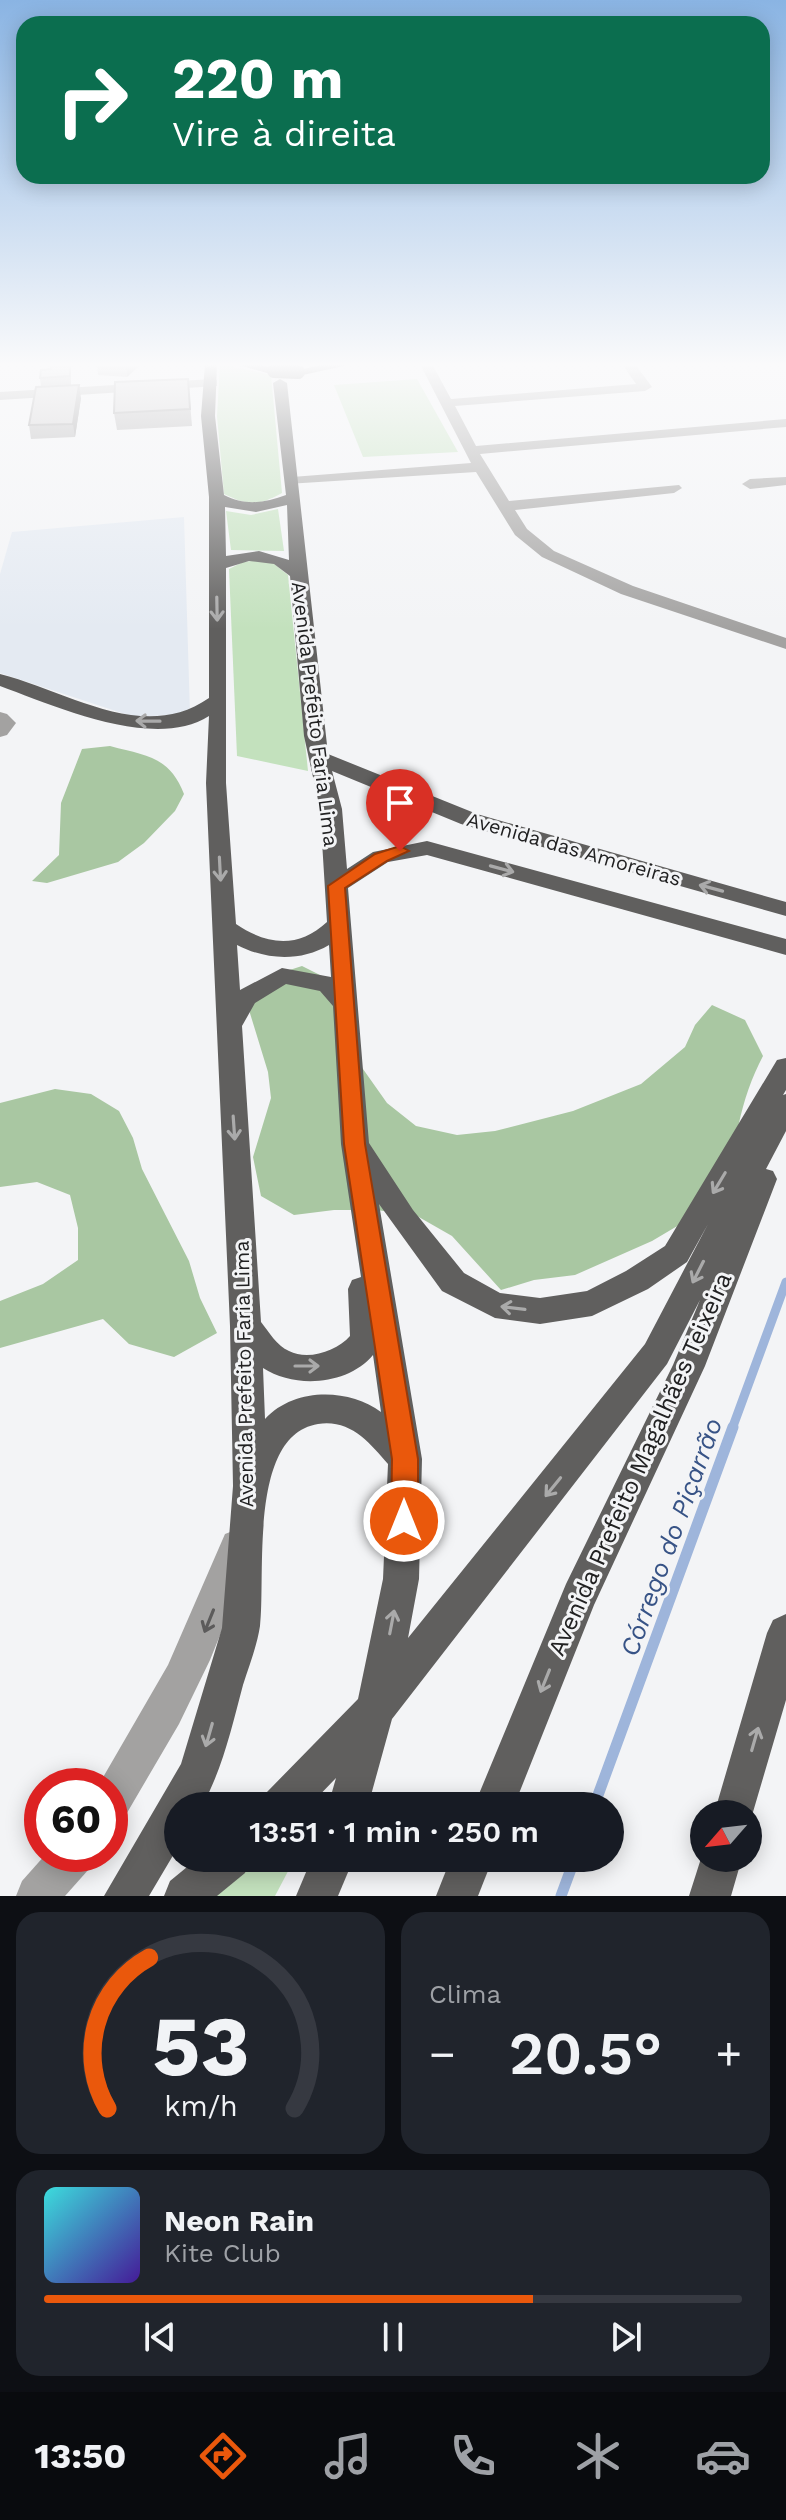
<!DOCTYPE html>
<html lang="pt">
<head>
<meta charset="utf-8">
<style>
	:root { --surface:#171b24; --page:#20242c; --text:#f1f3f6; --muted:#9ea1a6; --line:#363941; --accent:#ea580c }
	body { margin:0; font-family:"Work Sans",sans-serif; background:var(--page); color:var(--text); height:100vh; display:flex; flex-direction:column; font-size:30px; white-space:nowrap }
	* { box-sizing:border-box; margin:0 }
	p { font-size:26px; color:var(--muted) }
	.icon { flex:none; width:44px; height:44px; fill:none; stroke:currentColor; stroke-width:2; stroke-linecap:round; stroke-linejoin:round }
	.map { position:relative; height:1896px; overflow:hidden }
	.drawer { display:flex; flex-direction:column; gap:16px; padding:16px; background:#0d0f14; flex:1 }
	.drawer>* { flex:none }
	.top-card { position:absolute; left:16px; top:16px; width:754px; height:168px; border-radius:24px; box-shadow:0 4px 20px #0003; background:#0b6e4f; color:#fff; overflow:hidden }
	.needle { width:52px; rotate:242deg }
	.controls { position:absolute; left:690px; top:1800px; display:grid; gap:16px }
	.controls a { display:grid; place-items:center; width:72px; height:72px; border-radius:50%; background:var(--surface); box-shadow:0 4px 20px #0003; font-size:40px }
	.speed { position:absolute; left:24px; top:1768px; display:flex; gap:16px; font-size:40px; font-weight:700; text-align:center }
	.speed>* { display:grid; place-content:center; width:104px; height:104px; border-radius:50%; background:var(--surface); box-shadow:0 4px 20px #0003; line-height:1 }
	.speed .limit { border:12px solid #d22; background:#fff; color:#111 }
	.pin { position:absolute; display:grid; place-items:center; width:68px; height:68px; color:#fff; margin:-82px -34px; border-radius:50% 50% 50% 0; rotate:-45deg; box-shadow:0 0 8px #0007 }
	.pin .icon { rotate:45deg }
	.me { position:absolute; width:88px; margin:-44px; rotate:0deg; stroke-linejoin:round; filter:drop-shadow(0 0 6px #0008) }
	.turn { display:flex; align-items:center; gap:28px; height:168px; padding:0 24px; font-size:36px }
	.turn .icon { width:104px; height:104px; stroke-width:2.5 }
	.turn b { display:block; font-size:56px; line-height:68px }
	.big { font-size:60px; font-weight:600; line-height:1.1 }
	.drawer .card { flex:1; display:flex; flex-direction:column; justify-content:center; gap:12px; min-width:0; padding:0 28px; border-radius:24px; background:var(--page) }
	.drawer .dial { align-items:center; gap:0 }
	.dial svg { height:208px; overflow:visible; fill:none; stroke:var(--line); stroke-width:7; stroke-linecap:round; text-anchor:middle }
	.dial text { fill:var(--text); stroke:none }
	.song { display:flex; align-items:center; gap:24px }
	.cover { width:96px; height:96px; border-radius:12px; background:linear-gradient(135deg,hsl(180 70% 55%),hsl(260 70% 35%)) }
	.played { height:8px; border-radius:4px; background:linear-gradient(90deg,var(--accent) 70%,var(--line) 70%) }
	.keys { display:flex; justify-content:space-around; direction:ltr }
	.heat { display:flex; justify-content:space-between; align-items:center; font-size:44px; direction:ltr }
	.drawer .tiles { flex:1; display:grid; gap:16px; grid-template-columns:1fr 1fr }
	.card:last-child { grid-column:span 2 }
	.trip { position:absolute; left:164px; top:1792px; width:460px; height:80px; border-radius:40px; background:var(--surface); box-shadow:0 4px 20px #0003; font-weight:600; line-height:80px; text-align:center }
	.tab-bar { display:flex; height:128px; justify-content:space-around; align-items:center; background:#090b0e; color:var(--muted) }
	.tab-bar .icon { width:56px; height:56px }
	.tab-bar .selected { color:var(--accent) }
	.tab-bar b { font-size:36px; color:var(--text) }
	.map>svg:first-child { display:block }
	.built { fill:#e4eaf2 }
	.green { fill:#c3e1bd }
	.forest { fill:#a9c7a2 }
	.lines { fill:none; stroke-linecap:round; stroke-linejoin:round }
	.stream-far1 { stroke:#9eb5db; stroke-width:9 }
	.stream { stroke:#9eb5db; stroke-width:11 }
	.street { fill:#a3a2a1; fill-rule:evenodd }
	.primary { fill:#605f5e; fill-rule:evenodd }
	.highway { fill:#494846; fill-rule:evenodd }
	.highway-bridge { stroke:#494846; stroke-width:14 }
	.wall { fill:#a9a8a9 }
	.shaded-wall { fill:#8a8889 }
	.building { fill:#c5c3c4; stroke:#8a8889; stroke-width:2 }
	.oneway { stroke:#aaa }
	.oneway2 { stroke:#5c5b5b }
	.route { fill:#ea580c; stroke:#983908; stroke-width:2 }
	.labels { text-anchor:middle; stroke-width:6; stroke-linejoin:round; paint-order:stroke }
	.street-label { font-size:20px; fill:#212122; stroke:#f3f4f6 }
	.near-street-label { font-size:24px; fill:#212122; stroke:#f3f4f6 }
	.near-water-label { font-size:26px; font-style:italic; fill:#375386; stroke:#f3f4f6 }
</style>
</head>
<body>
<div class="map">
<svg width="786" height="1896" viewBox="0 0 786 1896">
	<rect width="100%" height="100%" fill="#f3f4f6"/>
	<path class="built" d="M184 517 190 714 134 717 0 673V574L12 532Z"/>
	<g class="green">
		<path d="M220 364 271 375 282 493C258 506 249 506 224 494L217 416Z"/>
		<path d="M417 379 458 452 363 457 334 385Z"/>
		<path d="M278 509 284 551 231 550 226 511 251 515Z"/>
		<path d="M259 560 273 563 288 575 308 771 237 756 229 569 243 562Z"/>
		<path d="M254 1858H295L275 1896H213Z"/>
	</g>
	<g class="forest">
		<path d="M110 746C147 756 169 756 184 794L175 811 144 843 118 862 47 883 32 881 59 855 61 803 82 749Z"/>
		<path d="M302 966 330 980 351 1052 387 1103 416 1126 457 1135 495 1131 573 1111 641 1084 685 1047 695 1025 712 1005 745 1020 763 1056C740 1099 733 1148 728 1196L652 1241 575 1275 534 1280 501 1290 452 1236 417 1216 377 1210H334L294 1215 261 1196 253 1157 271 1098 268 1072 245 997 268 977Z"/>
		<path d="M55 1089 91 1094 119 1111 133 1138 142 1169 189 1261 200 1298 217 1333 174 1357 129 1344 103 1319 0 1348V1301L43 1284 78 1260V1228L70 1195 37 1182 0 1187V1103Z"/>
	</g>
	<g class="lines">
		<path class="stream-far1" d="M732 1429 786 1282"/>
		<g class="stream">
			<path d="M594 1806 733 1427"/>
			<path d="M561 1896 575 1858"/>
		</g>
		<g class="street">
			<path d="M420 364H432L451 399 636 384 622 364H635L652 387 645 391 455 406 476 446 786 419V427L480 454 509 501 679 485 682 488 674 493 515 510 527 529 554 551 633 586 786 638V649L621 594 542 557 515 535 476 472 287 484V478L292 477 471 463Z"/>
			<path d="M212 379 217 380V386L0 400V392Z"/>
			<path d="M786 477V485L750 489 742 484 750 479Z"/>
			<path d="M0 712 7 714 16 723 7 735 0 737Z"/>
			<path d="M238 1529 251 1534 256 1546 210 1660 179 1724 124 1818 110 1824V1786H98L168 1665 225 1534Z"/>
			<path d="M46 1854H95L89 1869 65 1896H16L22 1881Z"/>
		</g>
		<g class="primary">
			<path d="M205 364H217L215 416 224 495C245 506 265 503 286 495L273 383 280 379 287 383 328 754 477 814 786 902V916L461 824 332 771 342 809 347 869 373 852 427 841 786 939V955L427 855 388 862 348 888 369 1143 413 1210 464 1273 500 1293 540 1298 587 1291 626 1271 665 1246 777 1060 786 1058V1090L783 1095 786 1094V1131L766 1169 773 1171 777 1179 705 1366 594 1605 514 1806H474L566 1584 673 1365 700 1300 667 1364 392 1719 368 1806H328L336 1778 309 1806H261L267 1792 358 1699 383 1579 388 1464C369 1442 350 1419 318 1424 248 1435 266 1575 260 1626 257 1646 249 1666 243 1685 232 1726 223 1768 202 1806H178V1847L149 1896H104L181 1764 222 1628 233 1486 230 1326 206 783 209 716C154 751 55 706 0 686V674C68 691 143 744 209 698V497L201 416ZM287 505 289 560 259 551 226 556 225 507 256 512ZM249 561 274 564 290 576 304 736 320 809 327 922C298 949 267 945 236 924L226 783V568ZM237 945C266 960 300 962 329 945L331 977 282 968 240 990ZM286 984 320 991 333 1006 341 1144 361 1277 352 1280 348 1289 350 1336C337 1351 308 1361 289 1351 277 1346 269 1332 261 1322L242 1026 255 1003ZM379 1204 442 1291 495 1318 540 1324 592 1316 648 1289 687 1262 708 1224 645 1344 408 1638 419 1579 422 1459ZM373 1355 381 1412C349 1388 294 1387 265 1419L263 1368C295 1389 348 1385 373 1355Z"/>
			<path d="M786 1614V1700L748 1829V1814H714L767 1633 773 1620Z"/>
			<path d="M704 1849V1858H742L731 1896H689Z"/>
			<path d="M198 1858H251L245 1873 217 1896H164L170 1881Z"/>
			<path d="M312 1858H354L338 1896H296Z"/>
			<path d="M451 1858H493L478 1896H436Z"/>
		</g>
		<g class="highway">
			<path d="M235 364H259L280 371 274 375Z"/>
			<path d="M323 364H353L298 376 292 372Z"/>
		</g>
		<path class="highway-bridge" d="M274 371 298 372"/>
	</g>
	<g class="wall">
		<path d="M97 364H141L127 377 98 375Z"/>
		<path d="M51 369 71 372V385L41 386 40 378Z"/>
		<path d="M188 379 192 426 117 430 114 413Z"/>
		<path d="M81 398 75 437 31 439 29 425Z"/>
	</g>
	<g class="shaded-wall">
		<path d="M126 364H141L127 377Z"/>
		<path d="M79 385 81 398 75 437 73 424Z"/>
	</g>
	<g class="building">
		<path d="M51 364H70V376L40 378 41 370 51 369Z"/>
		<path d="M188 379 190 409 114 413 115 382Z"/>
		<path d="M79 385 73 424 29 425 36 387Z"/>
	</g>
	<defs><path id="oneway-shaft" d="M-6 0H5M1.5-3L5.5 0L1.5 3" fill="none" stroke-width="1.6" stroke-linecap="round" stroke-linejoin="round" transform="scale(2)"/></defs>
	<g class="oneway">
		<use href="#oneway-shaft" transform="translate(217 609) rotate(89)"/>
		<use href="#oneway-shaft" transform="translate(148 721) rotate(-179)"/>
		<use href="#oneway-shaft" transform="translate(220 869) rotate(87)"/>
		<use href="#oneway-shaft" transform="translate(502 869) rotate(15)"/>
		<use href="#oneway-shaft" transform="translate(711 888) rotate(-165)"/>
		<use href="#oneway-shaft" transform="translate(234 1128) rotate(86)"/>
		<use href="#oneway-shaft" transform="translate(719 1183) rotate(121)"/>
		<use href="#oneway-shaft" transform="translate(698 1272) rotate(117)"/>
		<use href="#oneway-shaft" transform="translate(513 1308) rotate(-173)"/>
		<use href="#oneway-shaft" transform="translate(307 1366)"/>
		<use href="#oneway-shaft" transform="translate(553 1487) rotate(129)"/>
		<use href="#oneway-shaft" transform="translate(392 1622) rotate(-79)"/>
		<use href="#oneway-shaft" transform="translate(545 1681) rotate(112)"/>
		<use href="#oneway-shaft" transform="translate(209 1735) rotate(106)"/>
		<use href="#oneway-shaft" transform="translate(755 1739) rotate(-74)"/>
	</g>
	<use class="oneway2" href="#oneway-shaft" transform="translate(209 1621) rotate(112)"/>
	<linearGradient id="sky" x2="0" y2="1"><stop stop-color="#8ab4e3"/><stop offset="0.58" stop-color="#fafafb"/><stop offset="1" stop-color="#fafafb" stop-opacity="0"/></linearGradient>
	<rect width="786" height="629" fill="url(#sky)"/>
	<path class="route" d="M400 846 409 851 387 861 345 888 365 1144 418 1459V1521L414 1530 404 1534 395 1530 391 1521 392 1459 344 1144 328 886 375 854Z"/>
	<g class="labels">
		<g class="street-label">
			<text transform="translate(315 714) rotate(83)" y="7">Avenida Prefeito Faria Lima</text>
			<text transform="translate(574 849) rotate(16)" y="7">Avenida das Amoreiras</text>
			<text transform="translate(244 1374) rotate(-91)" y="7">Avenida Prefeito Faria Lima</text>
		</g>
		<g class="near-street-label">
			<text transform="translate(640 1464) rotate(-66)" y="8">Avenida Prefeito Magalhães Teixeira</text>
		</g>
		<g class="near-water-label">
			<text transform="translate(671 1537) rotate(-70)" y="9">Córrego do Piçarrão</text>
		</g>
	</g>
</svg>
<div class="controls">
<a><svg class="needle" viewBox="-14 -14 28 28"><path d="M0-13l5 13h-10z" fill="#e53935"/><path d="M0 13l5-13h-10z" fill="#9ea1a6"/></svg></a>
</div>
<div class="speed"><div class="limit">60</div></div>
<div class="pin" style="left:400px;top:851px;background:#d93025"><svg class="icon" aria-label="arrive" viewBox="0 0 24 24"><path d="M6 21V4h12l-3 4 3 4H6"/></svg></div>
<svg class="me" style="left:404px;top:1521px" viewBox="-20 -20 40 40"><circle r="17" fill="#ea580c" stroke="#fff" stroke-width="3"/><path d="M0-11L8 9 0 5-8 9z" fill="#fff"/></svg>
<div class="trip">13:51 · 1 min · 250 m</div>
<div class="top-card">
<div class="turn"><svg class="icon" aria-label="right" viewBox="0 0 24 24"><path d="M7 20v-9h11M14 6l5 5-5 5"/></svg><div><b>220 m</b>Vire à direita</div></div>
</div>
</div>
<section class="drawer">
<div class="tiles">
<div class="card dial"><svg viewBox="0 0 100 80">
<path d="M14 69A42 42 0 1 1 86 69"/>
<path d="M14 69A42 42 0 0 1 30 11" stroke="#ea580c"/>
<text x="50" y="56" font-size="32" font-weight="700">53</text>
<text x="50" y="72" font-size="11">km/h</text>
</svg></div>
<div class="card"><p>Clima</p>
<div class="heat"><a>−</a><b class="big">20.5°</b><a>+</a></div>
</div>
<div class="card">
<div class="song"><i class="cover"></i><div><b>Neon Rain</b><p>Kite Club</p></div></div>
<div class="played"></div>
<div class="keys"><svg class="icon" aria-label="previous" viewBox="0 0 24 24"><path d="M18 5L8 12l10 7zM5 5v14"/></svg><svg class="icon" aria-label="pause" viewBox="0 0 24 24"><path d="M8 5v14M16 5v14"/></svg><svg class="icon" aria-label="next" viewBox="0 0 24 24"><path d="M6 5l10 7-10 7zM19 5v14"/></svg></div>
</div>
</div>
</section>
<nav class="tab-bar">
<b>13:50</b>
<svg class="icon selected" aria-label="directions" viewBox="0 0 24 24"><path d="M12 3l9 9-9 9-9-9zM9 14v-3h6M13 9l2 2-2 2"/></svg>
<svg class="icon" aria-label="music" viewBox="0 0 24 24"><path d="M9 18V5l10-2v13"/><circle cx="6" cy="18" r="3"/><circle cx="16" cy="16" r="3"/></svg>
<svg class="icon" aria-label="phone" viewBox="0 0 24 24"><path d="M5 4h4l2 5-3 2q2 4 5 5l2-3 5 2v4C11 20 4 13 5 4z"/></svg>
<svg class="icon" aria-label="climate" viewBox="0 0 24 24"><path d="M12 3v18M4 7l16 10M4 17L20 7"/></svg>
<svg class="icon" aria-label="car" viewBox="0 0 24 24"><path d="M5 17H2v-5l4-1 3-4h7l3 4 3 1v5h-3M9 17h6M6 11h13"/><circle cx="7" cy="17" r="2"/><circle cx="17" cy="17" r="2"/></svg>
</nav>
</body>
</html>
